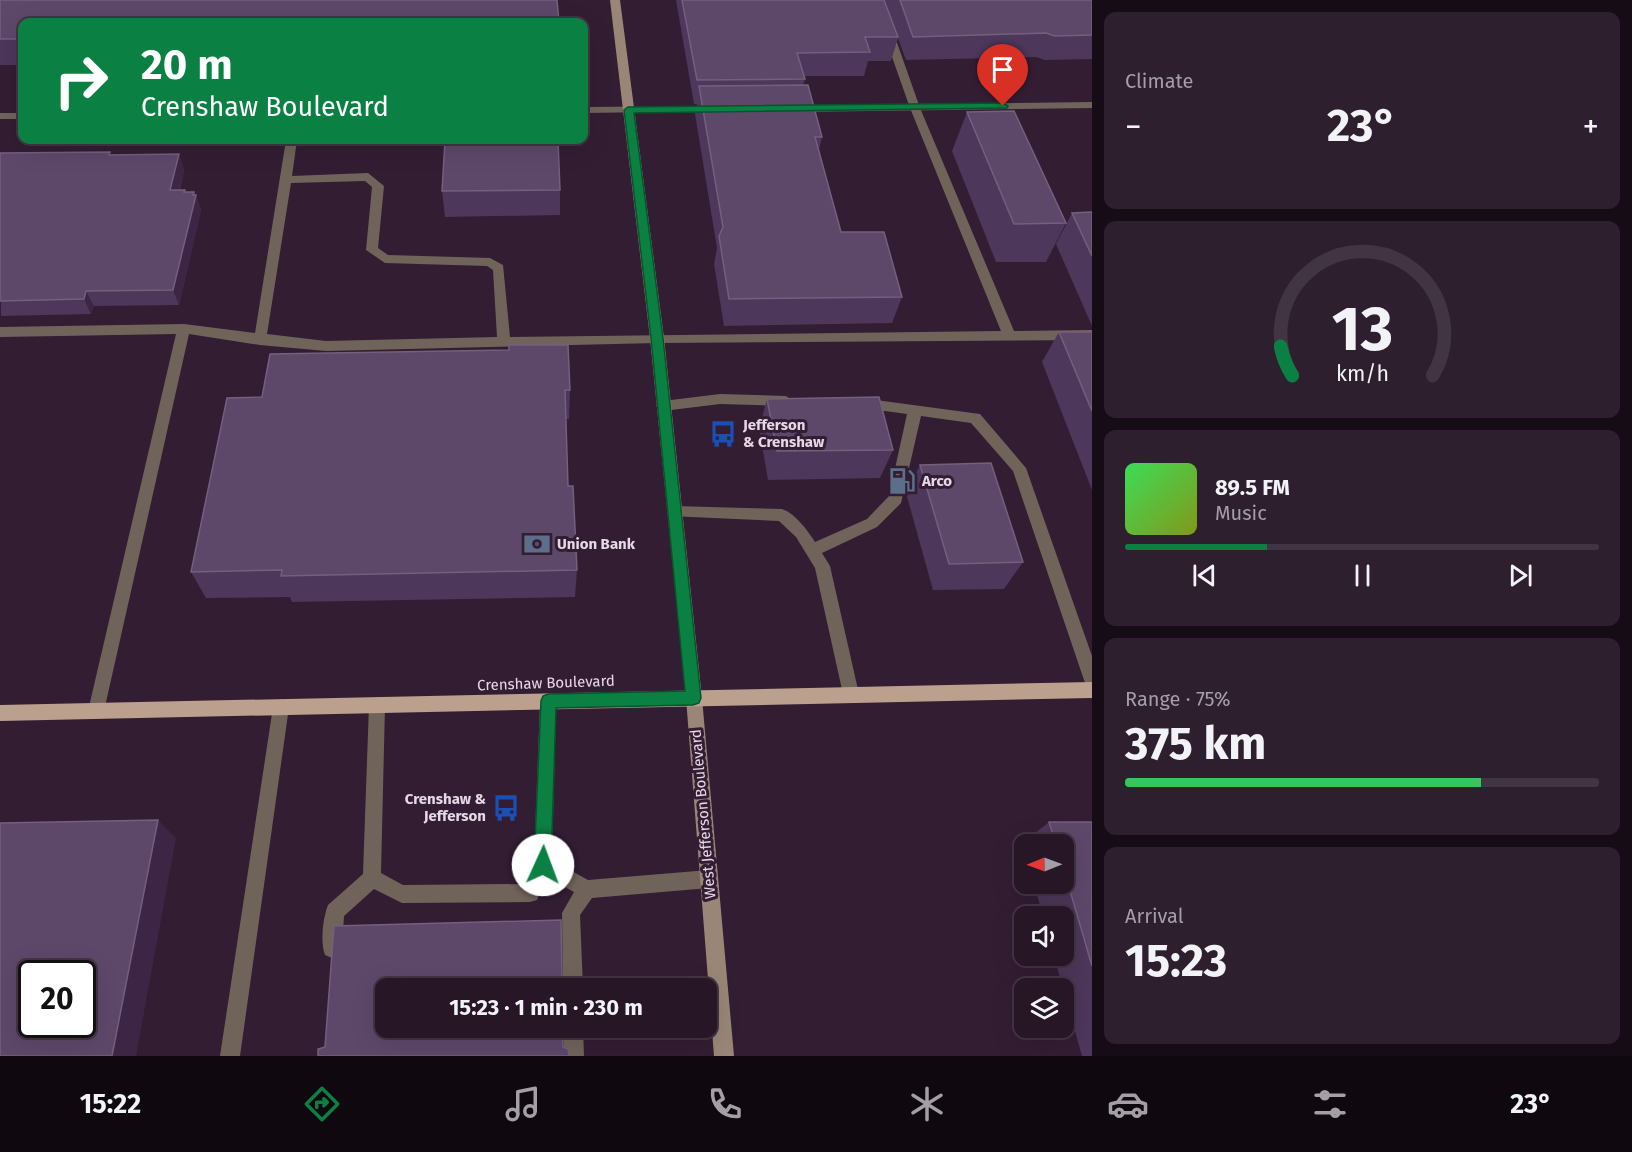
<!DOCTYPE html>
<html lang="en">
<head>
<meta charset="utf-8">
<style>
	:root { --surface:#261626; --page:#2e1f2e; --text:#f1f3f6; --muted:#a49fa7; --line:#423543; --accent:#0b8043 }
	body { margin:0; font-family:"Fira Sans",sans-serif; background:var(--page); color:var(--text); height:100vh; display:flex; flex-direction:column; font-size:22px; white-space:nowrap }
	* { box-sizing:border-box; margin:0 }
	p { font-size:20px; color:var(--muted) }
	.icon { flex:none; width:33px; height:33px; fill:none; stroke:currentColor; stroke-width:2; stroke-linecap:round; stroke-linejoin:round }
	.map { position:relative; flex:1; overflow:hidden }
	.side { display:flex; flex-direction:column; gap:12px; padding:12px; background:#150c15; width:540px }
	.side>* { flex:none }
	.top-card { position:absolute; left:18px; top:18px; width:570px; height:126px; border-radius:12px; box-shadow:0 6px 24px #0002,0 0 0 2px var(--line); background:#0b8043; color:#fff; overflow:hidden }
	.needle { width:39px; rotate:269deg }
	.tools { position:absolute; left:1014px; top:834px; display:grid; gap:12px }
	.tools a { display:grid; place-items:center; width:60px; height:60px; border-radius:12px; background:var(--surface); box-shadow:0 6px 24px #0002,0 0 0 2px var(--line); font-size:30px }
	.speed { position:absolute; left:18px; top:960px; display:flex; gap:12px; font-size:30px; font-weight:700; text-align:center }
	.speed>* { display:grid; place-content:center; width:78px; height:78px; border-radius:50%; background:var(--surface); box-shadow:0 6px 24px #0002,0 0 0 2px var(--line); line-height:1 }
	.speed .limit { border:3px solid #111; border-radius:9px; background:#fff; color:#111 }
	.pin { position:absolute; display:grid; place-items:center; width:51px; height:51px; color:#fff; margin:-62px -26px; border-radius:50% 50% 50% 0; rotate:-45deg; box-shadow:0 0 6px #0007 }
	.pin .icon { rotate:45deg }
	.me { position:absolute; width:66px; margin:-33px; rotate:2deg; stroke-linejoin:round; filter:drop-shadow(0 0 4px #0008) }
	.turn { display:flex; align-items:center; gap:21px; height:126px; padding:0 24px; font-size:27px }
	.turn .icon { width:78px; height:78px; stroke-width:2.5 }
	.turn b { display:block; font-size:42px; line-height:51px }
	.big { font-size:45px; font-weight:700; line-height:1.1 }
	.side .tile { flex:1; display:flex; flex-direction:column; justify-content:center; gap:9px; min-width:0; padding:0 21px; border-radius:12px; background:var(--page) }
	.side .dial { align-items:center; gap:0 }
	.dial svg { height:156px; overflow:visible; fill:none; stroke:var(--line); stroke-width:7; stroke-linecap:round; text-anchor:middle }
	.dial text { fill:var(--text); stroke:none }
	.song { display:flex; align-items:center; gap:18px }
	.cover { width:72px; height:72px; border-radius:9px; background:linear-gradient(135deg,hsl(130 70% 55%),hsl(70 70% 35%)) }
	.played { height:6px; border-radius:3px; background:linear-gradient(90deg,var(--accent) 30%,var(--line) 30%) }
	.keys { display:flex; justify-content:space-around; direction:ltr }
	.heat { display:flex; justify-content:space-between; align-items:center; font-size:33px; direction:ltr }
	.charge { height:9px; border-radius:4px; background:linear-gradient(90deg,#34c759 75%,var(--line) 0) }
	.trip { position:absolute; left:375px; top:978px; width:342px; height:60px; border-radius:12px; background:var(--surface); box-shadow:0 6px 24px #0002,0 0 0 2px var(--line); font-weight:700; line-height:60px; text-align:center }
	.menu { display:flex; height:96px; justify-content:space-around; align-items:center; background:#0f090f; color:var(--muted) }
	.menu .icon { width:42px; height:42px }
	.menu .current { color:var(--accent) }
	.menu b { font-size:27px; color:var(--text) }
	main { display:flex; flex:1; min-height:0 }
	.map>svg:first-child { display:block }
	.lines { fill:none; stroke-linecap:round; stroke-linejoin:round }
	.lane { fill:#70645a; fill-rule:evenodd }
	.street { fill:#70645a; fill-rule:evenodd }
	.secondary { fill:#9a8677; fill-rule:evenodd }
	.primary { fill:#bba18d; fill-rule:evenodd }
	.wall { fill:#4d375b }
	.shaded-wall { fill:#3c2545 }
	.building { fill:#5e486a; stroke:#735f7e; stroke-width:1.5; fill-rule:evenodd }
	.route { fill:#0b8043; stroke:#07532c; stroke-width:1.5 }
	.labels { text-anchor:middle; stroke-width:6; stroke-linejoin:round; paint-order:stroke }
	.poi-label { font-size:15px; font-weight:bold; fill:#e6d8e6; stroke:#331d33; text-anchor:start }
	.street-label { font-size:15px; fill:#e6d8e6; stroke:#331d33 }
</style>
</head>
<body>
<main>
<div class="map">
<svg width="1092" height="1056" viewBox="0 0 1092 1056">
	<rect width="100%" height="100%" fill="#331d33"/>
	<g class="lines">
		<g class="lane">
			<path d="M872 0H882L920 108 1014 331 1092 330V340L657 343 326 351 260 345 189 334 104 711 102 717 96 719 90 717 88 711 176 334 0 337V327L184 324 255 333 286 140H297L292 176 368 173 384 186 378 248 388 255 490 258 503 265 510 337 1001 331 910 108ZM365 181 372 187 366 250 385 263 487 266 493 270 497 337 326 341 267 334 291 183Z"/>
			<path d="M720 394 786 396 793 401 786 406 720 404 663 411 656 406 663 401Z"/>
			<path d="M861 398 980 414 1026 468 1092 656V688L1086 685 1084 680 1013 471 971 423 921 416 901 503 877 527 822 553 830 566 859 694 857 699 851 702 845 699 843 694 815 568 796 537 779 521 669 516 667 512 669 508 674 506 782 509C796 514 807 530 815 542L867 519 889 496 907 414 856 407 854 403Z"/>
			<path d="M548 693 554 696 556 701 552 860 588 880 709 870 716 872 718 879 716 886 709 888 592 898 580 915 583 988H563L562 913 574 892 547 877 537 900 530 902 402 903 374 889 344 916 342 948 339 955 332 958 325 955C320 942 323 918 328 905L363 874 369 705 371 700 377 697 383 700 385 705 381 873 403 885 525 884 534 864 540 701 542 696Z"/>
			<path d="M281 699 287 702 289 707 240 1056H220L273 707 275 702Z"/>
			<path d="M563 1028H583L584 1056H564Z"/>
		</g>
		<g class="street">
			<path d="M1092 102V108L796 112 791 109 796 106Z"/>
			<path d="M715 106 719 107V111L584 113V107Z"/>
			<rect x="0" y="113" width="22" height="6"/>
		</g>
		<path class="secondary" d="M610 0H620L664 338 702 698 734 1056H714L686 698 650 338Z"/>
		<path class="primary" d="M1092 682V698L0 721V705Z"/>
	</g>
	<g class="wall">
		<path d="M0 0 22 22V65H0Z"/>
		<path d="M676 0H1092V59L1045 60 1036 57 906 60 898 38 891 61H868L864 76H804L805 79 803 85 822 137 819 150 841 232 902 297 892 323 724 326 714 264 717 248 695 114 697 104H694Z"/>
		<path d="M967 112 1066 223 1046 262H996L952 151Z"/>
		<path d="M0 153 111 155 179 154 184 170 180 190 186 192H194L195 195H196L201 210 179 305 94 306 91 314 1 316Z"/>
		<path d="M560 190V215L445 217 442 191Z"/>
		<path d="M1092 212V326L1056 244 1072 213Z"/>
		<path d="M1059 332H1092V490L1042 362Z"/>
		<path d="M509 350 570 390 569 419H566L568 486 577 570 575 597 292 602 290 597 206 598 191 572 262 397Z"/>
		<path d="M767 399 893 450 880 478 768 480 759 428Z"/>
		<path d="M920 465 1023 562 1004 589 933 590 906 493Z"/>
		<path d="M1049 822H1092V1056H1082L1054 956H1064V916H1043L1034 884H1064V844H1024V850L1023 843Z"/>
	</g>
	<g class="shaded-wall">
		<path d="M179 154 184 170 176 205 170 190Z"/>
		<path d="M194 192 196 197V195L201 210 179 305 173 290Z"/>
		<path d="M86 291 94 306 91 314 84 299Z"/>
		<path d="M158 820 176 838 136 1056H112Z"/>
	</g>
	<g class="building">
		<path d="M0 0H557L559 22H22V39H0Z"/>
		<path d="M682 0H884L898 37H865L870 52 797 53 805 79 697 80Z"/>
		<path d="M900 0H1092V35L1055 36 1046 33 913 37Z"/>
		<path d="M808 85 822 137H815L841 232H884L902 297 729 299 719 236 723 227 699 86Z"/>
		<path d="M1014 111 1066 223 1014 224 967 112Z"/>
		<path d="M445 140H558L560 190 442 191Z"/>
		<path d="M110 152 109 155 179 154 170 190H185L184 192H194L193 195H196L173 290 86 291 84 299 0 301V153Z"/>
		<path d="M1092 212V256L1072 213Z"/>
		<path d="M1059 332H1092V411Z"/>
		<path d="M509 345H568L570 390H565L568 486H573L577 570 281 576 282 570 191 572 227 398 262 397 270 354 509 350Z"/>
		<path d="M879 397 893 450 777 451 767 399Z"/>
		<path d="M991 463 1023 562 949 564 920 465Z"/>
		<path d="M158 820 112 1056H0V823ZM32 974H82V1024H32Z"/>
		<path d="M1049 822H1092V966L1064 870V844H1056Z"/>
		<path d="M561 920 562 976 566 978V988H386V1028H562L563 1047 568 1049 569 1056H318V1049L325 1047 334 926Z"/>
	</g>
	<path class="route" d="M1003 103 1008 106 1007 108 634 113 663 338 701 698 699 703 693 705 556 708 551 865 548 871 543 874 537 871 534 865 541 701 543 696 548 694 685 691 651 338 624 110 628 107Z"/>
	<defs>
		<symbol id="bus-bare" viewBox="-9 -9 18 18"><path d="M-5-6H5V4H4V6H2V4H-2V6H-4V4H-5ZM-3.5-4V0h7V-4ZM-3.5 1.2v1.5H-2V1.2ZM2 1.2v1.5H3.5V1.2Z" fill="#1a4fb4" stroke="#331d33" stroke-width="2.5" paint-order="stroke"/></symbol>
		<symbol id="fuel-bare" viewBox="-9 -9 18 18"><path d="M-5.5-6h7V0h2V4h1.3V-2.5L3-4.5l.8-.8L6-3V5H2.5V1h-1V6h-7ZM-4.2-4.7v3.2H.2V-4.7Z" fill="#5c6f8a" stroke="#331d33" stroke-width="2.5" paint-order="stroke"/></symbol>
		<symbol id="bank-bare" viewBox="-9 -9 18 18"><path d="M-6-4H6V4H-6ZM0-2.3a2.3 2.3 0 1 0 0 4.6a2.3 2.3 0 1 0 0-4.6Z" fill="#5c6f8a" stroke="#331d33" stroke-width="2.5" paint-order="stroke"/></symbol>
	</defs>
	<g fill-rule="evenodd">
		<use href="#bus-bare" x="704" y="415" width="38" height="38"/>
		<use href="#fuel-bare" x="883" y="462" width="38" height="38"/>
		<use href="#bank-bare" x="518" y="525" width="38" height="38"/>
		<use href="#bus-bare" x="487" y="789" width="38" height="38"/>
	</g>
	<g class="labels">
		<g class="poi-label">
			<text x="743" y="430">Jefferson<tspan x="743" dy="17">&amp; Crenshaw</tspan></text>
			<text x="922" y="486">Arco</text>
			<text x="557" y="549">Union Bank</text>
			<text x="486" y="804" text-anchor="end">Crenshaw &amp;<tspan x="486" dy="17">Jefferson</tspan></text>
		</g>
		<g class="street-label">
			<text transform="translate(546 683) rotate(-2)" y="5">Crenshaw Boulevard</text>
			<text transform="translate(703 814) rotate(-95)" y="5">West Jefferson Boulevard</text>
		</g>
	</g>
</svg>
<div class="tools">
<a><svg class="needle" viewBox="-14 -14 28 28"><path d="M0-13l5 13h-10z" fill="#e53935"/><path d="M0 13l5-13h-10z" fill="#a49fa7"/></svg></a>
<a><svg class="icon" aria-label="sound" viewBox="0 0 24 24"><path d="M4 9h4l5-4v14l-5-4H4zM17 9q2 3 0 6"/></svg></a>
<a><svg class="icon" aria-label="layers" viewBox="0 0 24 24"><path d="M12 4l9 5-9 5-9-5zM3 14l9 5 9-5"/></svg></a>
</div>
<div class="speed"><div class="limit">20</div></div>
<div class="pin" style="left:1003px;top:106px;background:#d93025"><svg class="icon" aria-label="arrive" viewBox="0 0 24 24"><path d="M6 21V4h12l-3 4 3 4H6"/></svg></div>
<svg class="me" style="left:543px;top:865px" viewBox="-20 -20 40 40"><circle r="19" fill="#fff"/><path d="M0-13L10 11 0 6-10 11z" fill="#0b8043"/></svg>
<div class="trip">15:23 · 1 min · 230 m</div>
<div class="top-card">
<div class="turn"><svg class="icon" aria-label="right" viewBox="0 0 24 24"><path d="M7 20v-9h11M14 6l5 5-5 5"/></svg><div><b>20 m</b>Crenshaw Boulevard</div></div>
</div>
</div>
<section class="side">
<div class="tile"><p>Climate</p>
<div class="heat"><a>−</a><b class="big">23°</b><a>+</a></div>
</div>
<div class="tile dial"><svg viewBox="0 0 100 80">
<path d="M14 69A42 42 0 1 1 86 69"/>
<path d="M14 69A42 42 0 0 1 8 54" stroke="#0b8043"/>
<text x="50" y="56" font-size="32" font-weight="700">13</text>
<text x="50" y="72" font-size="11">km/h</text>
</svg></div>
<div class="tile">
<div class="song"><i class="cover"></i><div><b>89.5 FM</b><p>Music</p></div></div>
<div class="played"></div>
<div class="keys"><svg class="icon" aria-label="previous" viewBox="0 0 24 24"><path d="M18 5L8 12l10 7zM5 5v14"/></svg><svg class="icon" aria-label="pause" viewBox="0 0 24 24"><path d="M8 5v14M16 5v14"/></svg><svg class="icon" aria-label="next" viewBox="0 0 24 24"><path d="M6 5l10 7-10 7zM19 5v14"/></svg></div>
</div>
<div class="tile"><p>Range · 75%</p><b class="big">375 km</b><div class="charge"></div></div>
<div class="tile"><p>Arrival</p><b class="big">15:23</b></div>
</section>
</main>
<nav class="menu">
<b>15:22</b>
<svg class="icon current" aria-label="directions" viewBox="0 0 24 24"><path d="M12 3l9 9-9 9-9-9zM9 14v-3h6M13 9l2 2-2 2"/></svg>
<svg class="icon" aria-label="music" viewBox="0 0 24 24"><path d="M9 18V5l10-2v13"/><circle cx="6" cy="18" r="3"/><circle cx="16" cy="16" r="3"/></svg>
<svg class="icon" aria-label="phone" viewBox="0 0 24 24"><path d="M5 4h4l2 5-3 2q2 4 5 5l2-3 5 2v4C11 20 4 13 5 4z"/></svg>
<svg class="icon" aria-label="climate" viewBox="0 0 24 24"><path d="M12 3v18M4 7l16 10M4 17L20 7"/></svg>
<svg class="icon" aria-label="car" viewBox="0 0 24 24"><path d="M5 17H2v-5l4-1 3-4h7l3 4 3 1v5h-3M9 17h6M6 11h13"/><circle cx="7" cy="17" r="2"/><circle cx="17" cy="17" r="2"/></svg>
<svg class="icon" aria-label="filters" viewBox="0 0 24 24"><path d="M4 7h16M4 17h16"/><circle cx="9" cy="7" r="2"/><circle cx="15" cy="17" r="2"/></svg>
<b>23°</b>
</nav>
</body>
</html>
